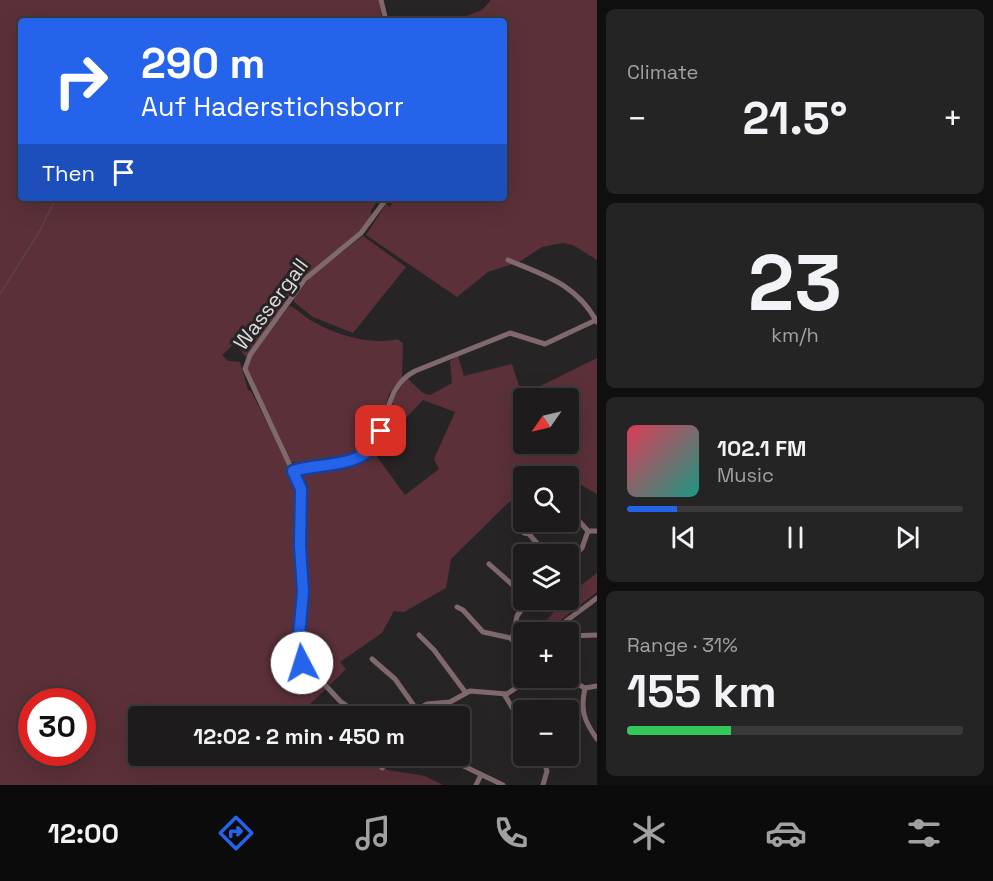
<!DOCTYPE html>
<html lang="en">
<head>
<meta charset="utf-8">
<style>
	:root { --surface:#1d1b1c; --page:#252425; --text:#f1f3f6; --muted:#a0a1a3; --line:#3b393b; --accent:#2563eb }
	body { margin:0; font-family:"Space Grotesk",sans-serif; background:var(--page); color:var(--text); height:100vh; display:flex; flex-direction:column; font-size:22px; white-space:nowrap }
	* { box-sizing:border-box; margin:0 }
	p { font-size:20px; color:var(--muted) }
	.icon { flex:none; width:33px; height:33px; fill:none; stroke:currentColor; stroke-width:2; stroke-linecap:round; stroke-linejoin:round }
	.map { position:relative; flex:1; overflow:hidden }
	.side { display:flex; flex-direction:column; gap:9px; padding:9px; background:#100f0f; width:396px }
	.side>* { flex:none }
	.top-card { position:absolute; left:18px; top:18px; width:489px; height:183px; border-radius:6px; box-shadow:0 6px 24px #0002,0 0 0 2px var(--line); background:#2563eb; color:#fff; overflow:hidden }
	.needle { width:39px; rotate:236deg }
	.buttons { position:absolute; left:513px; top:388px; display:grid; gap:12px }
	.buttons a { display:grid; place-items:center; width:66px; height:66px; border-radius:6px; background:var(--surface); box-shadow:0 6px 24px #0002,0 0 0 2px var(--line); font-size:30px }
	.speed { position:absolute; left:18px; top:688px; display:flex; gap:12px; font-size:30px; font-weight:700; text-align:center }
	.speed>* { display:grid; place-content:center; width:78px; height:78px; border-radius:50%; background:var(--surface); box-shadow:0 6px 24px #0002,0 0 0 2px var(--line); line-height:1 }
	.speed .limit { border:9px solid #d22; background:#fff; color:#111 }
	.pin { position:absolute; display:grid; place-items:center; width:51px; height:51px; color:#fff; margin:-26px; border-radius:12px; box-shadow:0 3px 9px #0006 }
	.me { position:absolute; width:66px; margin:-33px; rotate:355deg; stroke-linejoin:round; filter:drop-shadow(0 0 4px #0008) }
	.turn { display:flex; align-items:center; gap:21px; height:126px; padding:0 24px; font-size:27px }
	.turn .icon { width:78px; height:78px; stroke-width:2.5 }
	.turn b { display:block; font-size:42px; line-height:51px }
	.then { display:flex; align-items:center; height:57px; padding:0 24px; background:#0003; gap:12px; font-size:22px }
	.big { font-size:45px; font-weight:800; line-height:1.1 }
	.side .tile { flex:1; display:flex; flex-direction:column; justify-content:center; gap:9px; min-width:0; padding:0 21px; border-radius:9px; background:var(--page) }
	.side .dial { align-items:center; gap:0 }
	.dial b { font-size:78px; line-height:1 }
	.song { display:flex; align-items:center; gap:18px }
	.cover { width:72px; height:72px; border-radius:9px; background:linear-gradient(135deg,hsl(350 70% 55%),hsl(170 70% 35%)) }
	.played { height:6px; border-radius:3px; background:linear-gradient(90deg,var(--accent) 15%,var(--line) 15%) }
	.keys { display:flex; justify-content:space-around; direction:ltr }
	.heat { display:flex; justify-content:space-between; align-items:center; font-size:33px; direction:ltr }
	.charge { height:9px; border-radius:4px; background:linear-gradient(90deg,#34c759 31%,var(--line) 0) }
	.trip { position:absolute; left:128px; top:706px; width:342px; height:60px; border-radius:6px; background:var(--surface); box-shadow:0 6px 24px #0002,0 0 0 2px var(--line); font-weight:800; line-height:60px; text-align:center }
	.menu { display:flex; height:96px; justify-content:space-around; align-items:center; background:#0c0b0b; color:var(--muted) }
	.menu .icon { width:42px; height:42px }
	.menu .on { color:var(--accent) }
	.menu b { font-size:27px; color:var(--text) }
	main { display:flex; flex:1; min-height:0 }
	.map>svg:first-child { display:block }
	.green { fill:#5b3039; fill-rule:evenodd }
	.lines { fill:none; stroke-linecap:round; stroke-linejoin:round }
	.stream { stroke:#5d434b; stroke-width:1.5 }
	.street { stroke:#7f696c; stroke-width:5 }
	.route-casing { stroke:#184099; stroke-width:15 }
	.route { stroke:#2563eb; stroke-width:10 }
	.labels { text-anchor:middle; stroke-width:6; stroke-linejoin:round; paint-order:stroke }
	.street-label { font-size:21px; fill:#dcdadb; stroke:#272425 }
</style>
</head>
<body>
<main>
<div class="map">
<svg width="597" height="785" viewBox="0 0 597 785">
	<rect width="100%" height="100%" fill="#272425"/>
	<g class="green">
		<path d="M0 0H379L382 21H21V198H380L371 210V219L352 239 308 273 246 357 235 343 222 355 228 361 240 362 248 390 251 391 297 482 299 496 296 508H299L297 665 326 689 309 705 320 717H163V705L129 723 138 729V756H364L388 770 425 776 443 785H0ZM32 702H82V753H32Z"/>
		<path d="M491 0H597V260L573 245 563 243 542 247 519 262 488 272 457 297 366 235 386 204 390 207 395 198H504V21H453L482 10Z"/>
		<path d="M363 236 406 267 353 333 313 317 294 302V298L311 276Z"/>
		<path d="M289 306C297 308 304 317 312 321 334 334 372 346 397 339L403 343 402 377 389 394 376 441 368 449 349 460 322 464 290 462 247 371 248 361Z"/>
		<path d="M458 356 464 376 512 364 522 395 597 358V494L562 474 557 477H524L523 494 508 503 451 559 446 588 404 612 394 611 382 633 340 662 346 669 330 685 305 663 301 647 306 589 305 508 304 486 298 472 350 464 372 450 405 495 439 469 434 459 455 412 423 400 405 419 391 402 407 378 423 393 430 395 452 383 450 361ZM524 399H568V444H524Z"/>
		<path d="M597 573V592L558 622 547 620 564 600H568L572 592Z"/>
	</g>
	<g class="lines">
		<path class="stream" d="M0 294 39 232 56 198"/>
		<g class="street">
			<path d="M381 0 386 21"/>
			<path d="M508 260C546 276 576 284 597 322"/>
			<path d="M293 471C315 464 340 469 360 457 394 438 377 391 415 371L510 333 545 344 596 320"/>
			<path d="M568 509 588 531H597"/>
			<path d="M524 533 529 534 547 555"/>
			<path d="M568 562 582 548 588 531"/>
			<path d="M489 564 524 595"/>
			<path d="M457 607 463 610 483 632 524 641"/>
			<path d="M550 633 597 598"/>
			<path d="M419 635 434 650 466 693"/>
			<path d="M568 636 597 635"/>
			<path d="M512 640 517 616 528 600"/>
			<path d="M372 659 395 679 417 710"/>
			<path d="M566 678 585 688 597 686"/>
			<path d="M585 688C580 710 584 721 597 739"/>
			<path d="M504 694 524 727"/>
			<path d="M362 717 340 701 300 658 298 647 303 592 300 546 301 489 245 369 250 355 305 279 361 233 387 198"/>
			<path d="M405 717 427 704 450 702 470 691 507 694 531 678"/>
			<path d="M443 756 503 785"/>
			<path d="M542 756 547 771 543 785"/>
			<path d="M382 768 390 756"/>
			<path d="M476 785 481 775"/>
		</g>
	</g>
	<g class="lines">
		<defs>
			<path id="route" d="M302 663 298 647 303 592 300 546 301 489 293 471C325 461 367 471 381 431"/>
		</defs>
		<use href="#route" class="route-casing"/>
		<use href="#route" class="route"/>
	</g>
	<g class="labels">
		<g class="street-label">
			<text transform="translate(271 304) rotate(-53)" y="7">Wassergall</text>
		</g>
	</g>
</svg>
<div class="buttons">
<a><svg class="needle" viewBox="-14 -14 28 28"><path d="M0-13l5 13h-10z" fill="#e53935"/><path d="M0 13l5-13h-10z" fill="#a0a1a3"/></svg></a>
<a><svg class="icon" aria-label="search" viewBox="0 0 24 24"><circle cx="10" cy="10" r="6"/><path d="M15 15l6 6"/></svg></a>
<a><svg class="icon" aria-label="layers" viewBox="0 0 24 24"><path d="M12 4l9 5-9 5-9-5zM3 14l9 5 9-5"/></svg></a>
<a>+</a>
<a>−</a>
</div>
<div class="speed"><div class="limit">30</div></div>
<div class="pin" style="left:381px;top:431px;background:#d93025"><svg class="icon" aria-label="arrive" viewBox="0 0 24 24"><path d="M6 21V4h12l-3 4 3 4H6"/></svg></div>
<svg class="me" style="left:302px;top:663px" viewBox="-20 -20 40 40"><circle r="19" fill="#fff"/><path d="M0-13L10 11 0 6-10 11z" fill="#2563eb"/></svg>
<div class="trip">12:02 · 2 min · 450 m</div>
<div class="top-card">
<div class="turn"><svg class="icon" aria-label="right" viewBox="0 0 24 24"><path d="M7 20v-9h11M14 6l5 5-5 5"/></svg><div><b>290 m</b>Auf Haderstichsborr</div></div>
<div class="then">Then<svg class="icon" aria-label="arrive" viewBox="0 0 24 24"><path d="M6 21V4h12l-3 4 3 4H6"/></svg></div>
</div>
</div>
<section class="side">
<div class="tile"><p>Climate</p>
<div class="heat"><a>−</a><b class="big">21.5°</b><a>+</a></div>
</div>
<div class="tile dial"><b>23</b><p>km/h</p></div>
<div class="tile">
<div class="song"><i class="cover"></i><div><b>102.1 FM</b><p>Music</p></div></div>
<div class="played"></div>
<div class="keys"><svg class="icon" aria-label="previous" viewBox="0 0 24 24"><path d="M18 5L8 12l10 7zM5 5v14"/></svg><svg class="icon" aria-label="pause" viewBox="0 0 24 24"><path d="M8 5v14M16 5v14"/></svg><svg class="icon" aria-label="next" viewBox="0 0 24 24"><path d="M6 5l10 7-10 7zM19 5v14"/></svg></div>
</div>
<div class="tile"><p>Range · 31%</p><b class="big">155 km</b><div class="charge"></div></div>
</section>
</main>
<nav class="menu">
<b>12:00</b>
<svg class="icon on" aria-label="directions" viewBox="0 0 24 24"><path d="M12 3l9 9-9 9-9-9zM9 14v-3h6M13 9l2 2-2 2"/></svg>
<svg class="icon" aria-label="music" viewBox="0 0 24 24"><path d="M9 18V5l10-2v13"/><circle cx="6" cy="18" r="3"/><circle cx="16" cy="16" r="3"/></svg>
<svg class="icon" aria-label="phone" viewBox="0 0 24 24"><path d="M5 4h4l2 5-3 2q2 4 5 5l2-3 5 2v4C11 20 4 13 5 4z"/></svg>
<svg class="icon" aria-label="climate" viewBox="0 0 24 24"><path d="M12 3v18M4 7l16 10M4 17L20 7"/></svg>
<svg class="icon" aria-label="car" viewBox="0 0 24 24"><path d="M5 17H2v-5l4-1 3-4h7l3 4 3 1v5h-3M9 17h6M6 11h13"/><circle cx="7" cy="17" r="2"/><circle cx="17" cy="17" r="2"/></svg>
<svg class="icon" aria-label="filters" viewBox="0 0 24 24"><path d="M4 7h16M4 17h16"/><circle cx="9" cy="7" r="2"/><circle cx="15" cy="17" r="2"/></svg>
</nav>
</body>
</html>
